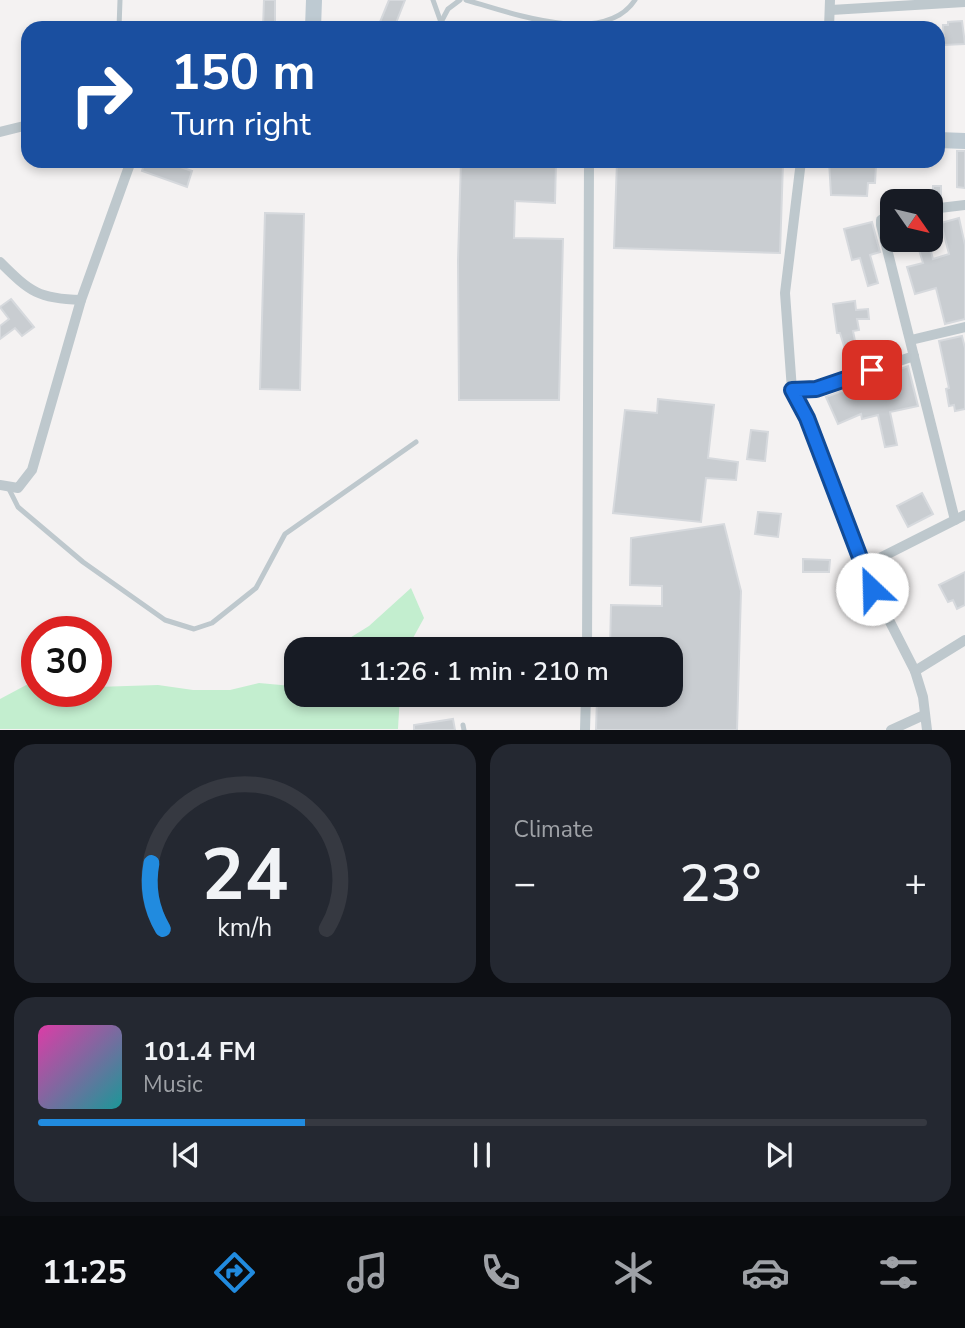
<!DOCTYPE html>
<html lang="en">
<head>
<meta charset="utf-8">
<style>
	:root { --surface:#171b24; --page:#242831; --text:#f1f3f6; --muted:#9ea1a6; --line:#363941; --accent:#218bdf }
	body { margin:0; font-family:"Nunito Sans",sans-serif; background:var(--page); color:var(--text); height:100vh; display:flex; flex-direction:column; font-size:26px; white-space:nowrap }
	* { box-sizing:border-box; margin:0 }
	p { font-size:23px; color:var(--muted) }
	.icon { flex:none; width:38px; height:38px; fill:none; stroke:currentColor; stroke-width:2; stroke-linecap:round; stroke-linejoin:round }
	.map { position:relative; height:730px; overflow:hidden }
	.details { display:flex; flex-direction:column; gap:14px; padding:14px; background:#0d0f14; flex:1 }
	.details>* { flex:none }
	.banner { position:absolute; left:21px; top:21px; width:924px; height:147px; border-radius:21px; box-shadow:0 4px 10px #0003; background:#1a4fa0; color:#fff; overflow:hidden }
	.needle { width:46px; rotate:124deg }
	.buttons { position:absolute; left:880px; top:189px; display:grid; gap:14px }
	.buttons a { display:grid; place-items:center; width:63px; height:63px; border-radius:14px; background:var(--surface); box-shadow:0 4px 10px #0003; font-size:35px }
	.speed { position:absolute; left:21px; top:616px; display:flex; gap:14px; font-size:35px; font-weight:700; text-align:center }
	.speed>* { display:grid; place-content:center; width:91px; height:91px; border-radius:50%; background:var(--surface); box-shadow:0 4px 10px #0003; line-height:1 }
	.speed .limit { border:10px solid #d22; background:#fff; color:#111 }
	.pin { position:absolute; display:grid; place-items:center; width:60px; height:60px; color:#fff; margin:-30px; border-radius:14px; box-shadow:0 4px 10px #0006 }
	.me { position:absolute; width:77px; margin:-38px; rotate:336deg; stroke-linejoin:round; filter:drop-shadow(0 0 5px #0008) }
	.turn { display:flex; align-items:center; gap:24px; height:147px; padding:0 35px; font-size:32px }
	.turn .icon { width:91px; height:91px; stroke-width:2.5 }
	.turn b { display:block; font-size:49px; line-height:60px }
	.big { font-size:52px; font-weight:600; line-height:1.1 }
	.details .tile { flex:1; display:flex; flex-direction:column; justify-content:center; gap:10px; min-width:0; padding:0 24px; border-radius:21px; background:var(--page) }
	.details .dial { align-items:center; gap:0 }
	.dial svg { height:182px; overflow:visible; fill:none; stroke:var(--line); stroke-width:7; stroke-linecap:round; text-anchor:middle }
	.dial text { fill:var(--text); stroke:none }
	.song { display:flex; align-items:center; gap:21px }
	.cover { width:84px; height:84px; border-radius:10px; background:linear-gradient(135deg,hsl(320 70% 55%),hsl(180 70% 35%)) }
	.played { height:7px; border-radius:4px; background:linear-gradient(90deg,var(--accent) 30%,var(--line) 30%) }
	.keys { display:flex; justify-content:space-around; direction:ltr }
	.heat { display:flex; justify-content:space-between; align-items:center; font-size:38px; direction:ltr }
	.details .tiles { flex:1; display:grid; gap:14px; grid-template-columns:1fr 1fr }
	.tile:last-child { grid-column:span 2 }
	.trip { position:absolute; left:284px; top:637px; width:399px; height:70px; border-radius:21px; background:var(--surface); box-shadow:0 4px 10px #0003; font-weight:600; line-height:70px; text-align:center }
	.tabs { display:flex; height:112px; justify-content:space-around; align-items:center; background:#090b0e; color:var(--muted) }
	.tabs .icon { width:49px; height:49px }
	.tabs .current { color:var(--accent) }
	.tabs b { font-size:32px; color:var(--text) }
	.map>svg:first-child { display:block }
	.green { fill:#c3eecf }
	.building { fill:#c9cdd1; stroke:#d6d9dd; stroke-width:2 }
	.lines { fill:none; stroke-linecap:round; stroke-linejoin:round }
	.lane { stroke:#bec8cd; stroke-width:5 }
	.street { stroke:#bec8cd; stroke-width:10 }
	.secondary { stroke:#becad2; stroke-width:16 }
	.route-casing { stroke:#114b97; stroke-width:18 }
	.route { stroke:#1a73e8; stroke-width:12 }
</style>
</head>
<body>
<div class="map">
<svg width="965" height="730" viewBox="0 0 965 730">
	<rect width="100%" height="100%" fill="#f4f2f2"/>
	<g class="green">
		<path d="M411 588 424 618 407 649H332L369 626Z"/>
		<path d="M30 683 37 684V691H96V687L158 685 193 690H230L259 683 292 686 296 683V695H400L398 729H0V699Z"/>
	</g>
	<g class="building">
		<path d="M264 0H275V28H263Z"/>
		<path d="M389 0H405L394 28 380 22Z"/>
		<path d="M962 21 965 44 944 45 943 25H948V22Z"/>
		<path d="M957 151H965V188L957 187Z"/>
		<path d="M145 161H163L192 171 187 187 142 171Z"/>
		<path d="M461 161H556L555 203 515 201 514 238 563 239 559 400H459L458 260Z"/>
		<path d="M617 161 783 163 780 253 614 248Z"/>
		<path d="M829 161 876 165 875 183H868L867 196 831 195Z"/>
		<path d="M933 186H941V200L933 201Z"/>
		<path d="M265 213 304 214 300 390 260 389Z"/>
		<path d="M959 218 965 245V319L945 324 936 288 915 294 907 267 923 263 916 240H928L933 259 949 254 941 223Z"/>
		<path d="M872 222 880 252 870 255 878 283 868 286 860 258 852 260 844 229Z"/>
		<path d="M11 299 34 327 22 336 15 328 0 339V326L9 319 0 307Z"/>
		<path d="M855 301 856 310 868 309 869 319H857L859 330 853 331 860 366 851 369 840 333H837L833 304Z"/>
		<path d="M962 336 965 348V409L955 411 954 405 949 406 946 389 949 388 939 341Z"/>
		<path d="M908 366 918 406 890 412 897 445 885 447 878 415 862 419 861 414 838 424 826 397Z"/>
		<path d="M658 399 714 405 708 458 738 462 736 480 706 478 701 522 613 513 625 410 657 413Z"/>
		<path d="M751 430 768 432 765 461 747 459Z"/>
		<path d="M922 493 933 514 908 527 897 506Z"/>
		<path d="M758 512 781 514 778 537 755 534Z"/>
		<path d="M724 524 741 591 737 730H596L597 698H609V695H670V649H610L611 605 662 606V586L630 585 631 538Z"/>
		<path d="M803 559 830 560 829 572H803Z"/>
		<path d="M965 572V605L957 609 953 600 948 602 939 585Z"/>
		<path d="M453 719 455 730H414V725Z"/>
	</g>
	<g class="lines">
		<g class="lane">
			<path d="M433 0 443 28"/>
			<path d="M466 0C508 12 604 48 635 0"/>
			<path d="M440 24 448 9 460 0"/>
			<path d="M119 28 120 0"/>
			<path d="M8 487 18 507 83 562 165 620 194 629 212 623 256 588 285 534 416 442"/>
			<path d="M463 725 464 730"/>
		</g>
		<g class="street">
			<path d="M831 10 965 2"/>
			<path d="M829 28 830 0"/>
			<path d="M0 132 28 125"/>
			<path d="M931 209 965 205"/>
			<path d="M892 214 881 220V225L955 520"/>
			<path d="M0 262C30 292 39 299 81 300"/>
			<path d="M911 340 965 327"/>
			<path d="M914 356 816 389 792 390 807 418 862 567 915 671"/>
			<path d="M792 390 785 293 801 161"/>
			<path d="M0 485 18 488 32 470 81 300 131 161"/>
			<path d="M862 567 965 515"/>
			<path d="M587 649 589 161"/>
			<path d="M585 730 586 695"/>
			<path d="M891 730 924 715"/>
			<path d="M927 730 923 697 915 671 965 640"/>
		</g>
		<g class="secondary">
			<path d="M313 28 314 0"/>
			<path d="M938 140 965 141"/>
		</g>
	</g>
	<g class="lines">
		<defs>
			<path id="route" d="M872 370 816 389 792 390 807 418 872 589"/>
		</defs>
		<use href="#route" class="route-casing"/>
		<use href="#route" class="route"/>
	</g>
</svg>
<div class="buttons">
<a><svg class="needle" viewBox="-14 -14 28 28"><path d="M0-13l5 13h-10z" fill="#e53935"/><path d="M0 13l5-13h-10z" fill="#9ea1a6"/></svg></a>
</div>
<div class="speed"><div class="limit">30</div></div>
<div class="pin" style="left:872px;top:370px;background:#d93025"><svg class="icon" aria-label="arrive" viewBox="0 0 24 24"><path d="M6 21V4h12l-3 4 3 4H6"/></svg></div>
<svg class="me" style="left:872px;top:589px" viewBox="-20 -20 40 40"><circle r="19" fill="#fff"/><path d="M0-13L10 11 0 6-10 11z" fill="#1a73e8"/></svg>
<div class="trip">11:26 · 1 min · 210 m</div>
<div class="banner">
<div class="turn"><svg class="icon" aria-label="right" viewBox="0 0 24 24"><path d="M7 20v-9h11M14 6l5 5-5 5"/></svg><div><b>150 m</b>Turn right</div></div>
</div>
</div>
<section class="details">
<div class="tiles">
<div class="tile dial"><svg viewBox="0 0 100 80">
<path d="M14 69A42 42 0 1 1 86 69"/>
<path d="M14 69A42 42 0 0 1 9 40" stroke="#218bdf"/>
<text x="50" y="56" font-size="32" font-weight="700">24</text>
<text x="50" y="72" font-size="11">km/h</text>
</svg></div>
<div class="tile"><p>Climate</p>
<div class="heat"><a>−</a><b class="big">23°</b><a>+</a></div>
</div>
<div class="tile">
<div class="song"><i class="cover"></i><div><b>101.4 FM</b><p>Music</p></div></div>
<div class="played"></div>
<div class="keys"><svg class="icon" aria-label="previous" viewBox="0 0 24 24"><path d="M18 5L8 12l10 7zM5 5v14"/></svg><svg class="icon" aria-label="pause" viewBox="0 0 24 24"><path d="M8 5v14M16 5v14"/></svg><svg class="icon" aria-label="next" viewBox="0 0 24 24"><path d="M6 5l10 7-10 7zM19 5v14"/></svg></div>
</div>
</div>
</section>
<nav class="tabs">
<b>11:25</b>
<svg class="icon current" aria-label="directions" viewBox="0 0 24 24"><path d="M12 3l9 9-9 9-9-9zM9 14v-3h6M13 9l2 2-2 2"/></svg>
<svg class="icon" aria-label="music" viewBox="0 0 24 24"><path d="M9 18V5l10-2v13"/><circle cx="6" cy="18" r="3"/><circle cx="16" cy="16" r="3"/></svg>
<svg class="icon" aria-label="phone" viewBox="0 0 24 24"><path d="M5 4h4l2 5-3 2q2 4 5 5l2-3 5 2v4C11 20 4 13 5 4z"/></svg>
<svg class="icon" aria-label="climate" viewBox="0 0 24 24"><path d="M12 3v18M4 7l16 10M4 17L20 7"/></svg>
<svg class="icon" aria-label="car" viewBox="0 0 24 24"><path d="M5 17H2v-5l4-1 3-4h7l3 4 3 1v5h-3M9 17h6M6 11h13"/><circle cx="7" cy="17" r="2"/><circle cx="17" cy="17" r="2"/></svg>
<svg class="icon" aria-label="filters" viewBox="0 0 24 24"><path d="M4 7h16M4 17h16"/><circle cx="9" cy="7" r="2"/><circle cx="15" cy="17" r="2"/></svg>
</nav>
</body>
</html>
